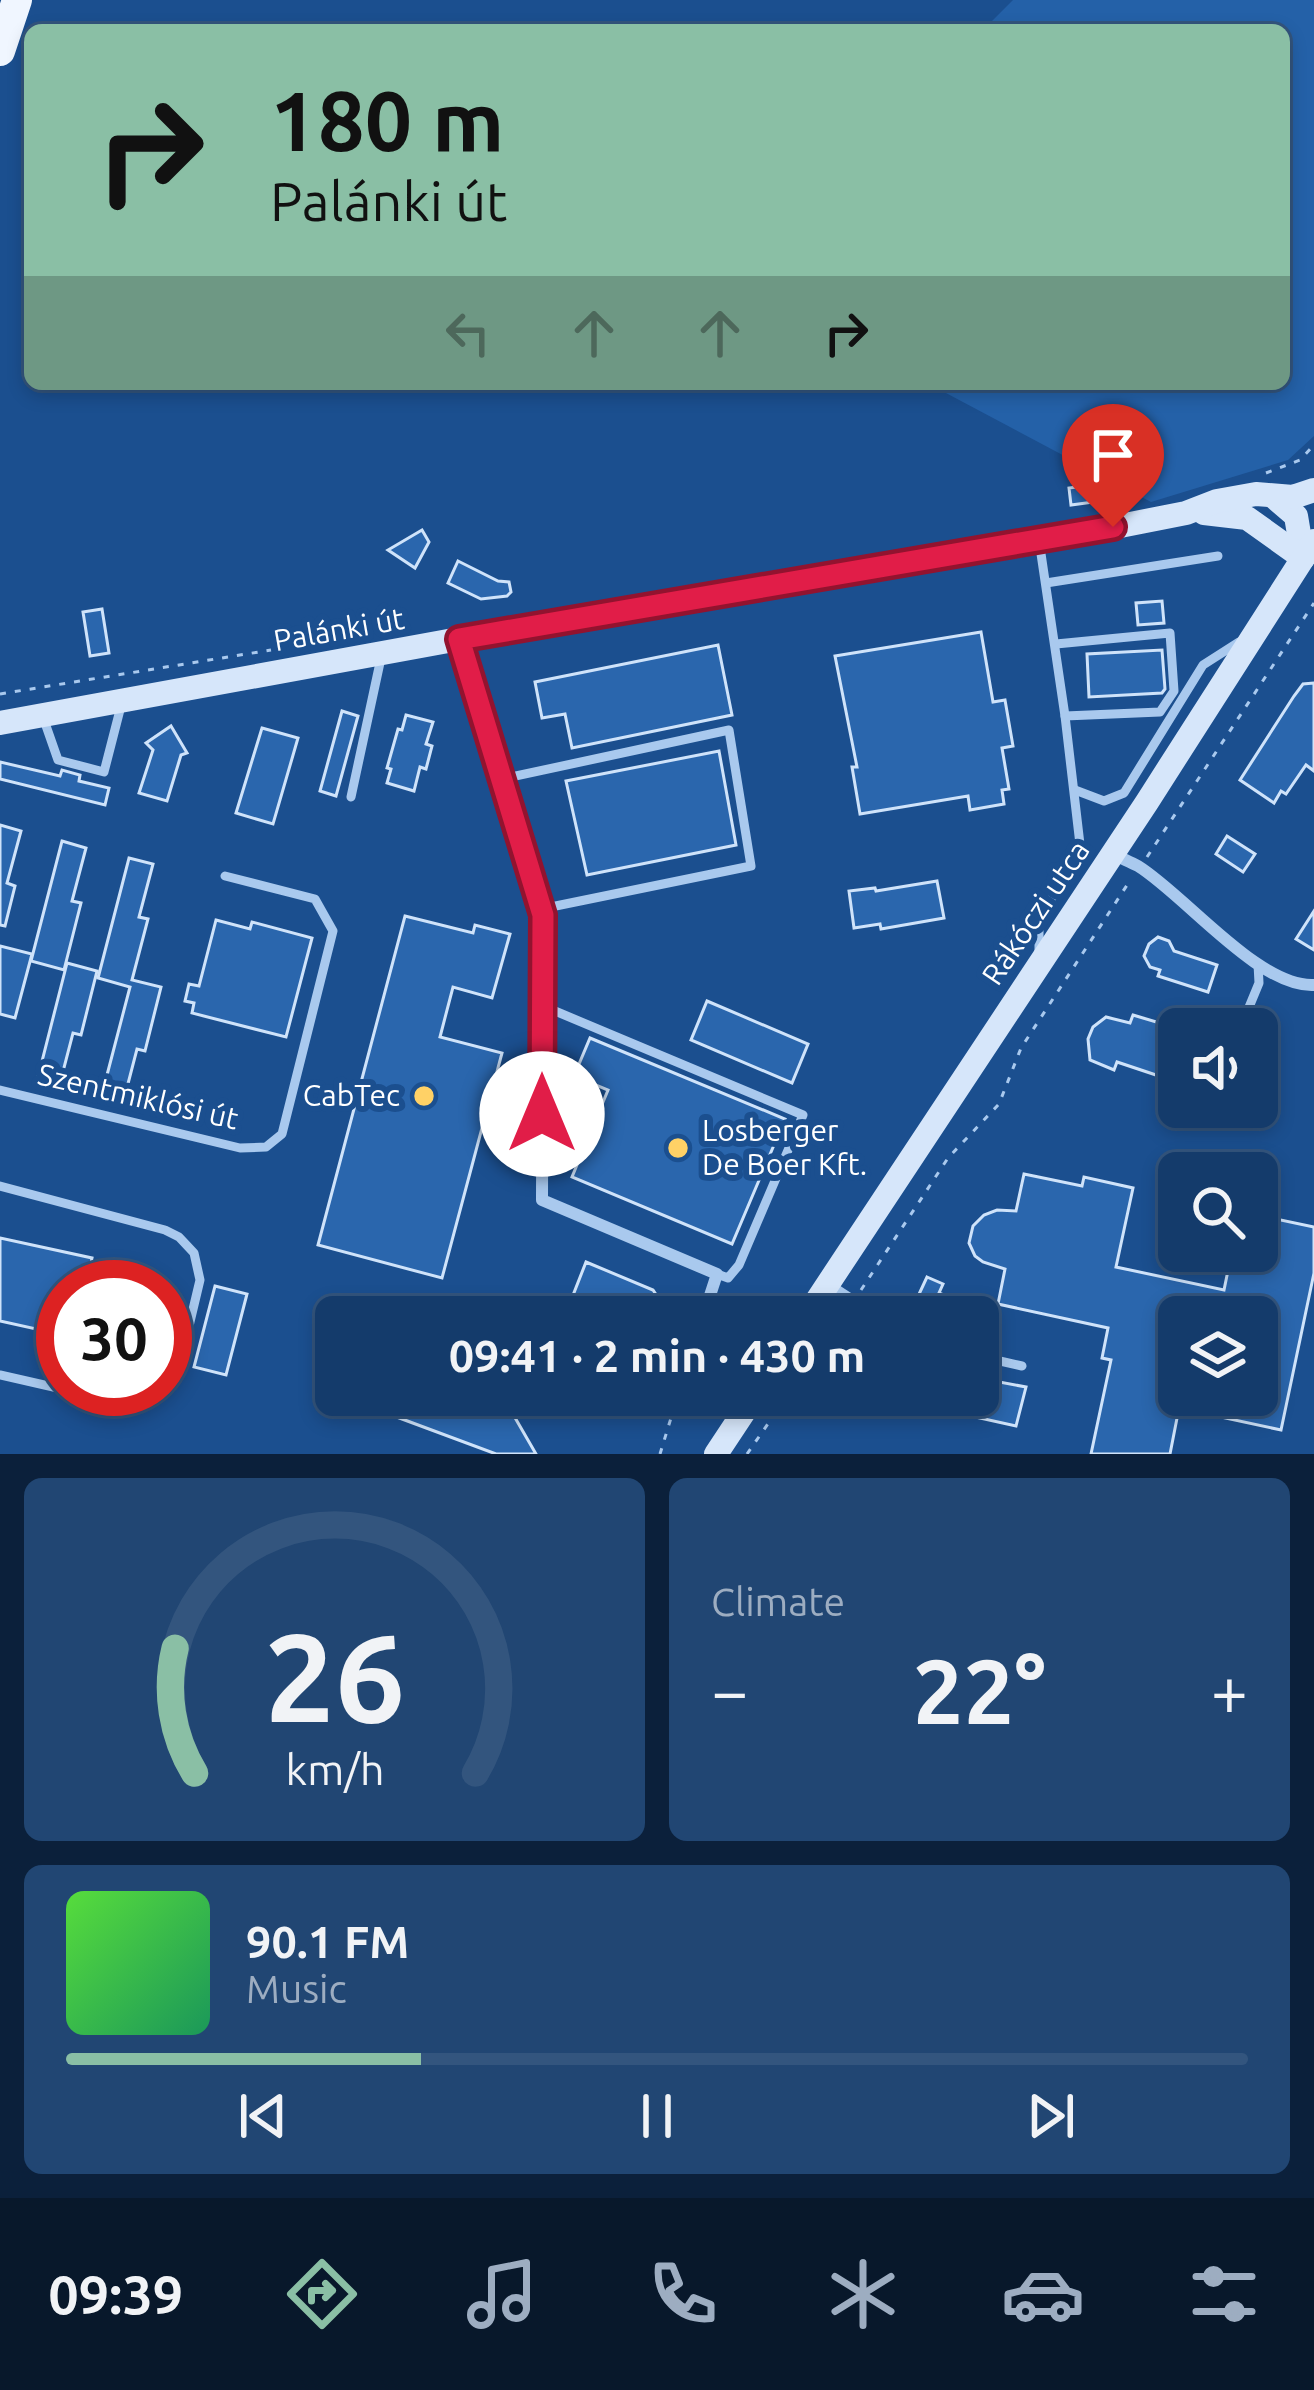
<!DOCTYPE html>
<html lang="en">
<head>
<meta charset="utf-8">
<style>
	:root { --surface:#143b6b; --page:#214673; --text:#f1f3f6; --muted:#9dadc1; --line:#33557e; --accent:#8abfa5 }
	body { margin:0; font-family:Ubuntu,sans-serif; background:var(--page); color:var(--text); height:100vh; display:flex; flex-direction:column; font-size:45px; white-space:nowrap }
	* { box-sizing:border-box; margin:0 }
	p { font-size:39px; color:var(--muted) }
	.icon { flex:none; width:66px; height:66px; fill:none; stroke:currentColor; stroke-width:2; stroke-linecap:round; stroke-linejoin:round }
	.map { position:relative; height:1454px; overflow:hidden }
	.details { display:flex; flex-direction:column; gap:24px; padding:24px; background:#0b203b; flex:1 }
	.details>* { flex:none }
	.top-card { position:absolute; left:24px; top:24px; width:1266px; height:366px; border-radius:18px; box-shadow:0 6px 18px #0003,0 0 0 3px var(--line); background:#8abfa5; color:#111; overflow:hidden }
	.controls { position:absolute; left:1158px; top:1008px; display:grid; gap:24px }
	.controls a { display:grid; place-items:center; width:120px; height:120px; border-radius:18px; background:var(--surface); box-shadow:0 6px 18px #0003,0 0 0 3px var(--line); font-size:60px }
	.speed { position:absolute; left:36px; top:1260px; display:flex; gap:24px; font-size:60px; font-weight:700; text-align:center }
	.speed>* { display:grid; place-content:center; width:156px; height:156px; border-radius:50%; background:var(--surface); box-shadow:0 6px 18px #0003,0 0 0 3px var(--line); line-height:1 }
	.speed .limit { border:18px solid #d22; background:#fff; color:#111 }
	.pin { position:absolute; display:grid; place-items:center; width:102px; height:102px; color:#fff; margin:-123px -51px; border-radius:50% 50% 50% 0; rotate:-45deg; box-shadow:0 0 12px #0007 }
	.pin .icon { rotate:45deg }
	.me { position:absolute; width:132px; margin:-66px; rotate:0deg; stroke-linejoin:round; filter:drop-shadow(0 0 9px #0008) }
	.turn { display:flex; align-items:center; gap:42px; height:252px; padding:0 48px; font-size:54px }
	.turn .icon { width:156px; height:156px; stroke-width:2.5 }
	.turn b { display:block; font-size:84px; line-height:102px }
	.lanes { display:flex; align-items:center; height:114px; padding:0 48px; background:#0003; justify-content:center; gap:60px; direction:ltr }
	.lanes .off { opacity:.35 }
	.big { font-size:90px; font-weight:700; line-height:1.1 }
	.details .card { flex:1; display:flex; flex-direction:column; justify-content:center; gap:18px; min-width:0; padding:0 42px; border-radius:18px; background:var(--page) }
	.details .dial { align-items:center; gap:0 }
	.dial svg { height:312px; overflow:visible; fill:none; stroke:var(--line); stroke-width:7; stroke-linecap:round; text-anchor:middle }
	.dial text { fill:var(--text); stroke:none }
	.song { display:flex; align-items:center; gap:36px }
	.cover { width:144px; height:144px; border-radius:18px; background:linear-gradient(135deg,hsl(110 70% 55%),hsl(150 70% 35%)) }
	.played { height:12px; border-radius:6px; background:linear-gradient(90deg,var(--accent) 30%,var(--line) 30%) }
	.keys { display:flex; justify-content:space-around; direction:ltr }
	.heat { display:flex; justify-content:space-between; align-items:center; font-size:66px; direction:ltr }
	.details .tiles { flex:1; display:grid; gap:24px; grid-template-columns:1fr 1fr }
	.card:last-child { grid-column:span 2 }
	.trip { position:absolute; left:315px; top:1296px; width:684px; height:120px; border-radius:18px; background:var(--surface); box-shadow:0 6px 18px #0003,0 0 0 3px var(--line); font-weight:700; line-height:120px; text-align:center }
	.dock { display:flex; height:192px; justify-content:space-around; align-items:center; background:#08182b; color:var(--muted) }
	.dock .icon { width:84px; height:84px }
	.dock .on { color:var(--accent) }
	.dock b { font-size:54px; color:var(--text) }
	.map>svg:first-child { display:block }
	.green { fill:#2461a8 }
	.building { fill:#2a66ad; stroke:#cfe3fa; stroke-width:3; fill-rule:evenodd }
	.lines { fill:none; stroke-linecap:round; stroke-linejoin:round }
	.path { stroke:#a9c9ee; stroke-width:3; stroke-dasharray:6 9; stroke-linecap:butt }
	.lane { stroke:#a9c9ee; stroke-width:9 }
	.street { stroke:#a9c9ee; stroke-width:12 }
	.secondary { stroke:#d6e6fa; stroke-width:24 }
	.primary { stroke:#f0f6ff; stroke-width:30 }
	.route-casing { stroke:#92132f; stroke-width:30 }
	.route { stroke:#e11d48; stroke-width:21 }
	.poi-dot { fill:#ffd166; stroke:#1b4f8f; stroke-width:4.5 }
	.labels { text-anchor:middle; stroke-width:12; stroke-linejoin:round; paint-order:stroke }
	.street-label { font-size:30px; fill:#fff; stroke:#1b4f8f }
	.poi-label { font-size:30px; fill:#fff; stroke:#1b4f8f; text-anchor:end }
</style>
</head>
<body>
<div class="map">
<svg width="1314" height="1454" viewBox="0 0 1314 1454">
	<rect width="100%" height="100%" fill="#1b4f8f"/>
	<path class="green" d="M1013 0H1314V436L1288 460 1151 502 929 384H1284V30H983Z"/>
	<g class="building">
		<path d="M1099 484 1101 501 1071 505 1069 488Z"/>
		<path d="M422 530 429 542 415 568 388 550Z"/>
		<path d="M458 561 498 581 509 582 511 592 507 596 481 599 448 583Z"/>
		<path d="M1162 601 1164 623 1138 625 1136 603Z"/>
		<path d="M102 609 109 653 90 656 83 612Z"/>
		<path d="M981 632 993 702 1005 700 1013 746 1002 748 1009 789 1002 790 1004 804 970 810 968 796 860 814 852 767H857L835 656Z"/>
		<path d="M718 645 732 715 572 748 565 714 542 718 535 682Z"/>
		<path d="M1162 650 1165 689 1162 693 1089 697 1087 654Z"/>
		<path d="M1314 683V771L1306 765 1286 794 1281 791 1274 803 1240 780 1294 696 1303 684Z"/>
		<path d="M342 711 358 716 336 796 320 791Z"/>
		<path d="M406 715 433 722 426 744 432 746 426 769 420 767 414 791 387 783 391 769 387 768 398 729 402 730Z"/>
		<path d="M171 726 187 753 181 755 167 801 139 793 153 750 146 743Z"/>
		<path d="M262 728 298 738 273 824 236 813Z"/>
		<path d="M719 751 736 845 587 875 566 781Z"/>
		<path d="M0 762 60 776 62 770 80 775 79 781 109 788 105 805 0 779Z"/>
		<path d="M0 825 21 831 7 883 15 886 5 926 0 925Z"/>
		<path d="M1227 836 1255 854 1243 872 1216 854Z"/>
		<path d="M62 841 86 848 72 901 81 903 64 970 31 961Z"/>
		<path d="M129 858 153 864 139 917 148 919 132 980 161 987 145 1051 137 1049 123 1103 101 1098 130 987 98 978Z"/>
		<path d="M937 881 944 918 881 929 880 924 854 928 849 891 875 888 876 891Z"/>
		<path d="M1314 911V950L1296 939Z"/>
		<path d="M405 916 473 933 475 925 510 934 492 998 453 987 440 1037 502 1053 442 1278 318 1245Z"/>
		<path d="M216 920 250 929 252 922 312 938 286 1037 192 1013 194 1003 185 1001 189 984 199 986Z"/>
		<path d="M1158 937 1169 941 1174 951 1217 965 1208 992 1158 976 1160 970 1150 967 1144 956 1149 944Z"/>
		<path d="M0 946 32 954 15 1018 0 1014Z"/>
		<path d="M67 963 97 971 81 1035 73 1033 59 1087 37 1081Z"/>
		<path d="M707 1001 808 1044 792 1083 691 1040Z"/>
		<path d="M1133 1015 1180 1029 1165 1078 1117 1062 1114 1070 1090 1060 1088 1039 1093 1027 1106 1017 1130 1023Z"/>
		<path d="M590 1038 785 1119 732 1244 572 1177 608 1090 574 1076Z"/>
		<path d="M1024 1174 1082 1186 1084 1177 1133 1188 1116 1267 1224 1290 1232 1251H1257V1215L1314 1227V1273L1281 1430 1179 1408 1170 1454H1091L1111 1360 1102 1358 1108 1328 998 1304 1005 1269 983 1262 975 1256 969 1243 973 1226 984 1215 997 1210 1016 1211ZM1206 1314 1220 1317H1257V1395H1179V1317H1205Z"/>
		<path d="M0 1238 92 1258 86 1287H63V1335L0 1321Z"/>
		<path d="M586 1262 653 1290 659 1299 661 1310 658 1317H606L570 1303Z"/>
		<path d="M927 1277 943 1284 939 1293 962 1303 956 1317H935L913 1307Z"/>
		<path d="M215 1286 247 1294 226 1375 194 1367Z"/>
		<path d="M978 1378 1026 1387 1016 1426 903 1401V1395H978Z"/>
		<path d="M402 1395 434 1407 438 1395H495L514 1416 536 1454H496L394 1416Z"/>
		<path d="M820 1395H842L828 1416 813 1406Z"/>
	</g>
	<g class="lines">
		<g class="path">
			<path d="M1266 473 1300 460 1314 445"/>
			<path d="M0 694 271 650"/>
			<path d="M1147 857 1314 603"/>
			<path d="M861 1290 948 1158 999 1104 1021 1048 1131 879"/>
			<path d="M660 1454 678 1395"/>
			<path d="M747 1454 788 1395"/>
		</g>
		<g class="lane">
			<path d="M1046 583 1218 556"/>
			<path d="M1056 644 1170 633 1174 691 1160 712 1065 716"/>
			<path d="M44 720 58 760 104 772 121 706"/>
			<path d="M502 779 729 730 751 866 541 909"/>
			<path d="M1075 790 1104 801 1124 793 1203 665 1239 642"/>
			<path d="M351 797 381 658"/>
			<path d="M1039 953V918L1081 853 1065 716 1040 547"/>
			<path d="M543 1006 803 1115 739 1265 728 1278 717 1274"/>
			<path d="M1240 1029 1259 983 1258 964"/>
			<path d="M0 1090 240 1148 266 1147 282 1134 333 931 315 899 225 876"/>
			<path d="M1215 1109 1216 1107"/>
			<path d="M0 1186 165 1230 179 1237 194 1253 200 1280 178 1372 156 1400 146 1406 132 1405 0 1375"/>
			<path d="M829 1284 880 1317"/>
			<path d="M978 1356 1022 1366"/>
		</g>
		<g class="street">
			<path d="M459 639 543 915 542 1200 717 1274 703 1317"/>
			<path d="M1113 854C1121 858 1130 862 1138 866 1185 895 1259 988 1314 985"/>
		</g>
		<g class="secondary">
			<path d="M1274 497 1296 516 1303 558"/>
			<path d="M1204 513 1247 518 1303 558"/>
			<path d="M0 723 459 639 1039 542 1186 513 1217 501 1256 494 1293 497 1314 490"/>
			<path d="M806 1317 1147 802 1314 541"/>
			<path d="M716 1454 755 1395"/>
		</g>
		<path class="primary" d="M0 51 17 0"/>
	</g>
	<g class="lines">
		<defs>
			<path id="route" d="M542 1114 543 915 459 639 1113 527"/>
		</defs>
		<use href="#route" class="route-casing"/>
		<use href="#route" class="route"/>
	</g>
	<g class="poi-dot">
		<circle cx="424" cy="1096" r="12"/>
		<circle cx="678" cy="1148" r="12"/>
	</g>
	<g class="labels">
		<g class="street-label">
			<text transform="translate(339 630) rotate(-10)" y="10">Palánki út</text>
			<text transform="translate(1036 913) rotate(-56)" y="10">Rákóczi utca</text>
			<text transform="translate(138 1097) rotate(13)" y="10">Szentmiklósi út</text>
		</g>
		<g class="poi-label">
			<text x="400" y="1106">CabTec</text>
			<text x="702" y="1141" text-anchor="start">Losberger<tspan x="702" dy="34">De Boer Kft.</tspan></text>
		</g>
	</g>
</svg>
<div class="controls">
<a><svg class="icon" aria-label="sound" viewBox="0 0 24 24"><path d="M4 9h4l5-4v14l-5-4H4zM17 9q2 3 0 6"/></svg></a>
<a><svg class="icon" aria-label="search" viewBox="0 0 24 24"><circle cx="10" cy="10" r="6"/><path d="M15 15l6 6"/></svg></a>
<a><svg class="icon" aria-label="layers" viewBox="0 0 24 24"><path d="M12 4l9 5-9 5-9-5zM3 14l9 5 9-5"/></svg></a>
</div>
<div class="speed"><div class="limit">30</div></div>
<div class="pin" style="left:1113px;top:527px;background:#d93025"><svg class="icon" aria-label="arrive" viewBox="0 0 24 24"><path d="M6 21V4h12l-3 4 3 4H6"/></svg></div>
<svg class="me" style="left:542px;top:1114px" viewBox="-20 -20 40 40"><circle r="19" fill="#fff"/><path d="M0-13L10 11 0 6-10 11z" fill="#e11d48"/></svg>
<div class="trip">09:41 · 2 min · 430 m</div>
<div class="top-card">
<div class="turn"><svg class="icon" aria-label="right" viewBox="0 0 24 24"><path d="M7 20v-9h11M14 6l5 5-5 5"/></svg><div><b>180 m</b>Palánki út</div></div>
<div class="lanes"><svg class="icon off" aria-label="left" viewBox="0 0 24 24"><path d="M17 20v-9H6M10 6l-5 5 5 5"/></svg><svg class="icon off" aria-label="ahead" viewBox="0 0 24 24"><path d="M12 20V5M6 11l6-6 6 6"/></svg><svg class="icon off" aria-label="ahead" viewBox="0 0 24 24"><path d="M12 20V5M6 11l6-6 6 6"/></svg><svg class="icon" aria-label="right" viewBox="0 0 24 24"><path d="M7 20v-9h11M14 6l5 5-5 5"/></svg></div>
</div>
</div>
<section class="details">
<div class="tiles">
<div class="card dial"><svg viewBox="0 0 100 80">
<path d="M14 69A42 42 0 1 1 86 69"/>
<path d="M14 69A42 42 0 0 1 9 37" stroke="#8abfa5"/>
<text x="50" y="56" font-size="32" font-weight="700">26</text>
<text x="50" y="72" font-size="11">km/h</text>
</svg></div>
<div class="card"><p>Climate</p>
<div class="heat"><a>−</a><b class="big">22°</b><a>+</a></div>
</div>
<div class="card">
<div class="song"><i class="cover"></i><div><b>90.1 FM</b><p>Music</p></div></div>
<div class="played"></div>
<div class="keys"><svg class="icon" aria-label="previous" viewBox="0 0 24 24"><path d="M18 5L8 12l10 7zM5 5v14"/></svg><svg class="icon" aria-label="pause" viewBox="0 0 24 24"><path d="M8 5v14M16 5v14"/></svg><svg class="icon" aria-label="next" viewBox="0 0 24 24"><path d="M6 5l10 7-10 7zM19 5v14"/></svg></div>
</div>
</div>
</section>
<nav class="dock">
<b>09:39</b>
<svg class="icon on" aria-label="directions" viewBox="0 0 24 24"><path d="M12 3l9 9-9 9-9-9zM9 14v-3h6M13 9l2 2-2 2"/></svg>
<svg class="icon" aria-label="music" viewBox="0 0 24 24"><path d="M9 18V5l10-2v13"/><circle cx="6" cy="18" r="3"/><circle cx="16" cy="16" r="3"/></svg>
<svg class="icon" aria-label="phone" viewBox="0 0 24 24"><path d="M5 4h4l2 5-3 2q2 4 5 5l2-3 5 2v4C11 20 4 13 5 4z"/></svg>
<svg class="icon" aria-label="climate" viewBox="0 0 24 24"><path d="M12 3v18M4 7l16 10M4 17L20 7"/></svg>
<svg class="icon" aria-label="car" viewBox="0 0 24 24"><path d="M5 17H2v-5l4-1 3-4h7l3 4 3 1v5h-3M9 17h6M6 11h13"/><circle cx="7" cy="17" r="2"/><circle cx="17" cy="17" r="2"/></svg>
<svg class="icon" aria-label="filters" viewBox="0 0 24 24"><path d="M4 7h16M4 17h16"/><circle cx="9" cy="7" r="2"/><circle cx="15" cy="17" r="2"/></svg>
</nav>
</body>
</html>
